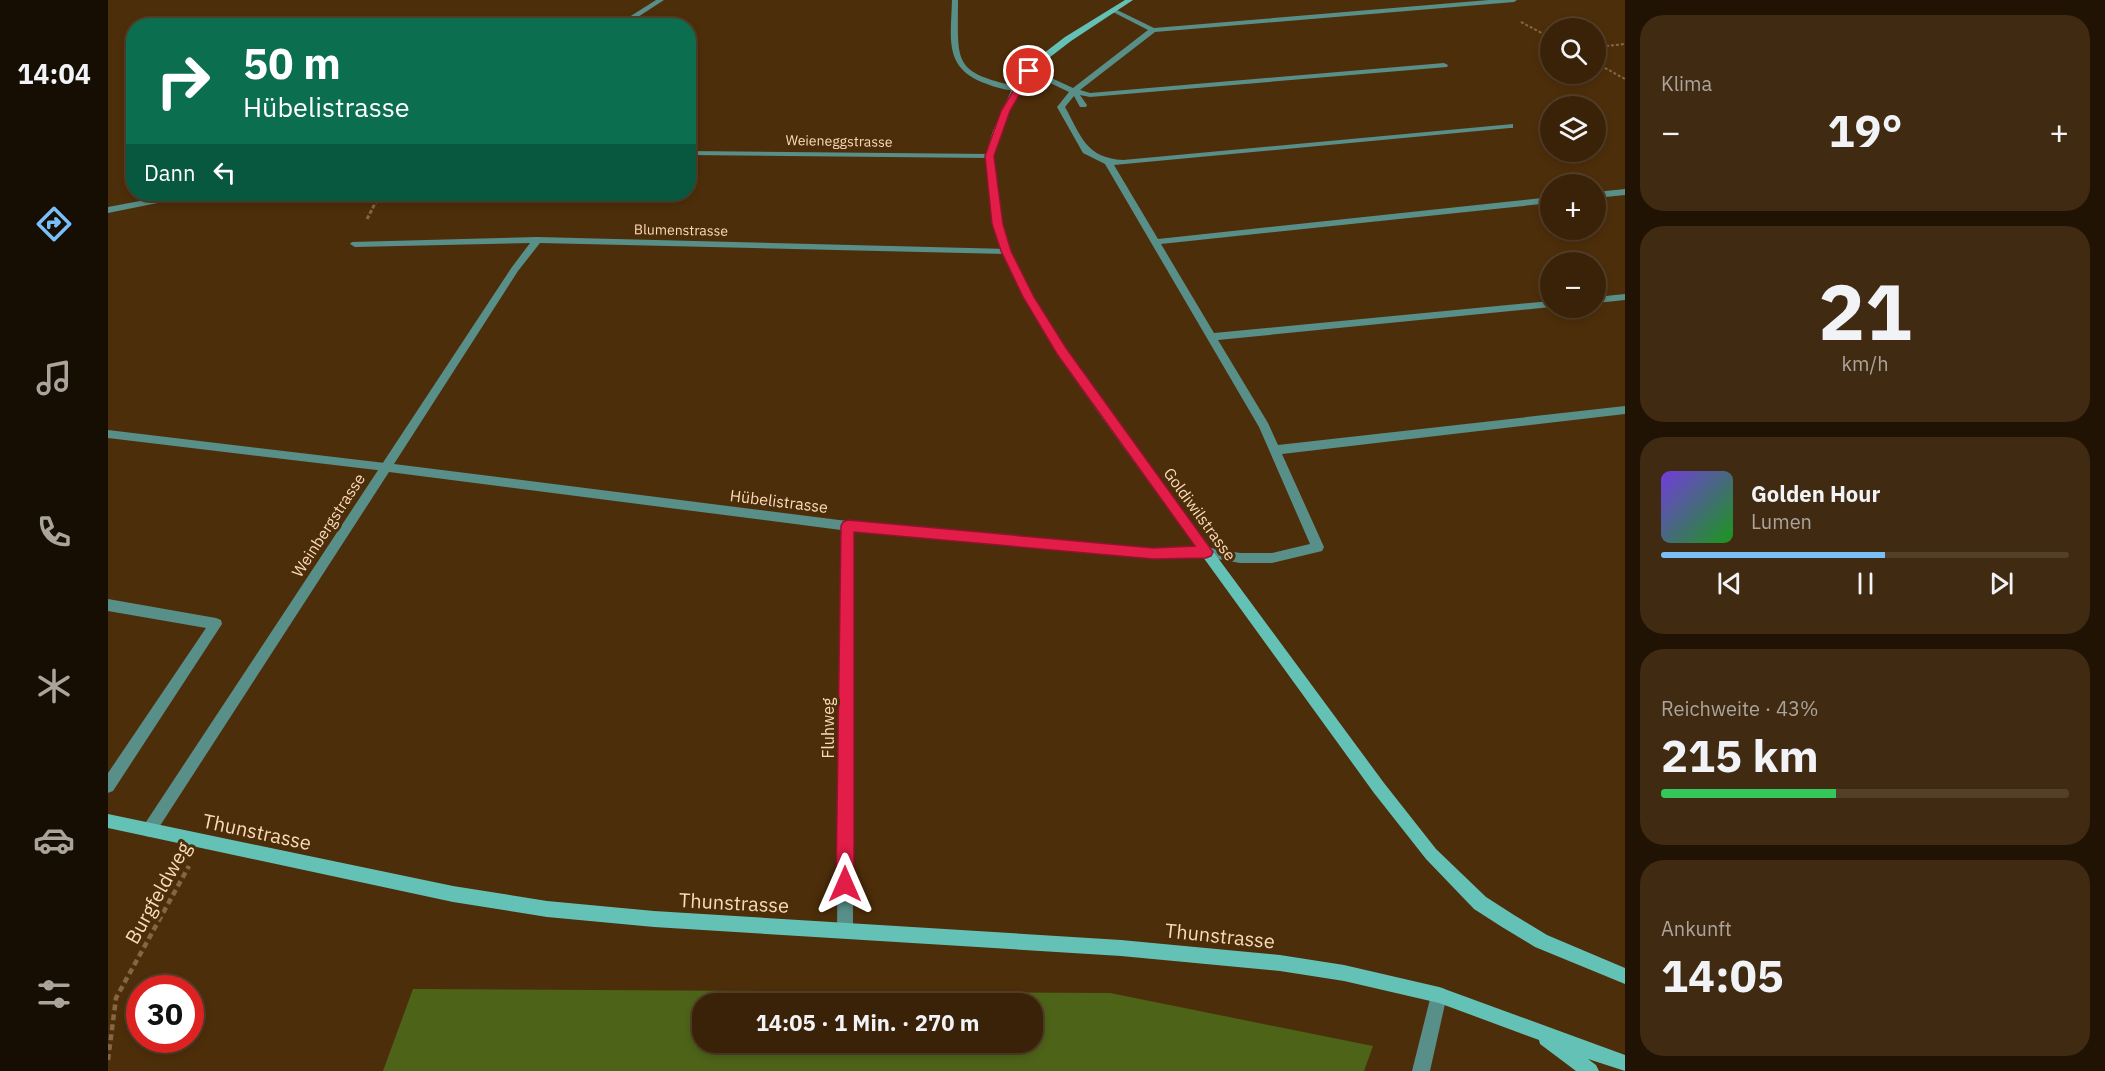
<!DOCTYPE html>
<html lang="de">
<head>
<meta charset="utf-8">
<style>
	:root { --surface:#3a2208; --page:#412a12; --text:#f1f3f6; --muted:#aba49c; --line:#543f29; --accent:#79bff8 }
	body { margin:0; font-family:"IBM Plex Sans",sans-serif; background:var(--page); color:var(--text); height:100vh; display:flex; flex-direction:column; font-size:22px; white-space:nowrap }
	* { box-sizing:border-box; margin:0 }
	p { font-size:20px; color:var(--muted) }
	.icon { flex:none; width:33px; height:33px; fill:none; stroke:currentColor; stroke-width:2; stroke-linecap:round; stroke-linejoin:round }
	.map { position:relative; flex:1; overflow:hidden }
	.panel { display:flex; flex-direction:column; gap:15px; padding:15px; background:#201304; width:480px }
	.panel>* { flex:none }
	.top-card { position:absolute; left:18px; top:18px; width:570px; height:183px; border-radius:24px; box-shadow:0 3px 9px #0003,0 0 0 2px var(--line); background:#0b6e4f; color:#fff; overflow:hidden }
	.controls { position:absolute; left:1432px; top:18px; display:grid; gap:12px }
	.controls a { display:grid; place-items:center; width:66px; height:66px; border-radius:50%; background:var(--surface); box-shadow:0 3px 9px #0003,0 0 0 2px var(--line); font-size:30px }
	.speed { position:absolute; left:18px; top:975px; display:flex; gap:12px; font-size:30px; font-weight:700; text-align:center }
	.speed>* { display:grid; place-content:center; width:78px; height:78px; border-radius:50%; background:var(--surface); box-shadow:0 3px 9px #0003,0 0 0 2px var(--line); line-height:1 }
	.speed .limit { border:9px solid #d22; background:#fff; color:#111 }
	.pin { position:absolute; display:grid; place-items:center; width:51px; height:51px; color:#fff; margin:-26px; border:3px solid #fff; border-radius:50%; box-shadow:0 2px 6px #0007 }
	.me { position:absolute; width:66px; margin:-33px; rotate:0deg; stroke-linejoin:round; filter:drop-shadow(0 0 4px #0008) }
	.turn { display:flex; align-items:center; gap:21px; height:126px; padding:0 18px; font-size:27px }
	.turn .icon { width:78px; height:78px; stroke-width:2.5 }
	.turn b { display:block; font-size:42px; line-height:51px }
	.then { display:flex; align-items:center; height:57px; padding:0 18px; background:#0003; gap:12px; font-size:22px }
	.big { font-size:45px; font-weight:800; line-height:1.1 }
	.panel .widget { flex:1; display:flex; flex-direction:column; justify-content:center; gap:9px; min-width:0; padding:0 21px; border-radius:24px; background:var(--page) }
	.panel .dial { align-items:center; gap:0 }
	.dial b { font-size:78px; line-height:1 }
	.song { display:flex; align-items:center; gap:18px }
	.cover { width:72px; height:72px; border-radius:9px; background:linear-gradient(135deg,hsl(260 70% 55%),hsl(120 70% 35%)) }
	.played { height:6px; border-radius:3px; background:linear-gradient(90deg,var(--accent) 55%,var(--line) 55%) }
	.keys { display:flex; justify-content:space-around; direction:ltr }
	.heat { display:flex; justify-content:space-between; align-items:center; font-size:33px; direction:ltr }
	.charge { height:9px; border-radius:4px; background:linear-gradient(90deg,#34c759 43%,var(--line) 0) }
	.trip { position:absolute; left:584px; top:993px; width:351px; height:60px; border-radius:24px; background:var(--surface); box-shadow:0 3px 9px #0003,0 0 0 2px var(--line); font-weight:800; line-height:60px; text-align:center }
	main { display:flex; flex:1; min-height:0 }
	.tab-bar { display:flex; flex-direction:column; width:108px; justify-content:space-around; align-items:center; background:#170e03; color:var(--muted) }
	.tab-bar .icon { width:42px; height:42px }
	.tab-bar .selected { color:var(--accent) }
	.tab-bar b { font-size:27px; color:var(--text) }
	.map>svg:first-child { display:block }
	.green { fill:#4d6318; fill-rule:evenodd }
	.lines { fill:none; stroke-linecap:round; stroke-linejoin:round }
	.path-far2 { stroke:#856543; stroke-width:2; stroke-dasharray:3 2; stroke-linecap:butt }
	.path-far1 { stroke:#856543; stroke-width:3; stroke-dasharray:4 2; stroke-linecap:butt }
	.path { stroke:#856543; stroke-width:4.5; stroke-dasharray:6 4; stroke-linecap:butt }
	.lane { fill:#588f88; fill-rule:evenodd }
	.street { fill:#588f88; fill-rule:evenodd }
	.secondary { fill:#64c1b6; fill-rule:evenodd }
	.route { fill:#e11d48; stroke:#92132f; stroke-width:1.5 }
	.labels { text-anchor:middle; stroke-width:6; stroke-linejoin:round; paint-order:stroke }
	.far-street-label { font-size:14px; fill:#fbd9bb; stroke:#4d2e0a }
	.street-label { font-size:16px; fill:#fbd9bb; stroke:#4d2e0a }
	.near-street-label { font-size:20px; fill:#fbd9bb; stroke:#4d2e0a }
</style>
</head>
<body>
<main>
<nav class="tab-bar">
<b>14:04</b>
<svg class="icon selected" aria-label="directions" viewBox="0 0 24 24"><path d="M12 3l9 9-9 9-9-9zM9 14v-3h6M13 9l2 2-2 2"/></svg>
<svg class="icon" aria-label="music" viewBox="0 0 24 24"><path d="M9 18V5l10-2v13"/><circle cx="6" cy="18" r="3"/><circle cx="16" cy="16" r="3"/></svg>
<svg class="icon" aria-label="phone" viewBox="0 0 24 24"><path d="M5 4h4l2 5-3 2q2 4 5 5l2-3 5 2v4C11 20 4 13 5 4z"/></svg>
<svg class="icon" aria-label="climate" viewBox="0 0 24 24"><path d="M12 3v18M4 7l16 10M4 17L20 7"/></svg>
<svg class="icon" aria-label="car" viewBox="0 0 24 24"><path d="M5 17H2v-5l4-1 3-4h7l3 4 3 1v5h-3M9 17h6M6 11h13"/><circle cx="7" cy="17" r="2"/><circle cx="17" cy="17" r="2"/></svg>
<svg class="icon" aria-label="filters" viewBox="0 0 24 24"><path d="M4 7h16M4 17h16"/><circle cx="9" cy="7" r="2"/><circle cx="15" cy="17" r="2"/></svg>
</nav>
<div class="map">
<svg width="1517" height="1071" viewBox="0 0 1517 1071">
	<rect width="100%" height="100%" fill="#4d2e0a"/>
	<path class="green" d="M305 989 1002 993 1265 1046 1256 1071H275ZM594 1004H924V1042H594Z"/>
	<g class="lines">
		<g class="path-far2">
			<path d="M1413 22 1443 38"/>
			<path d="M1488 47 1517 44"/>
			<path d="M1488 63 1517 79"/>
		</g>
		<path class="path-far1" d="M259 219 272 194"/>
		<path class="path" d="M0 1060 8 998 81 866"/>
		<g class="lane">
			<path d="M548 0H556L516 26H507Z"/>
			<path d="M0 430 277 463 283 467 277 471 0 438Z"/>
			<path d="M0 599 108 618 113 620 114 624 5 791 0 793V773L98 628 0 611Z"/>
		</g>
		<g class="street">
			<path d="M844 0H850C850 64 844 72 911 87V91C901 91 889 88 879 84 835 69 843 39 844 0Z"/>
			<path d="M1381 0H1409L1406 2 1047 32 972 90 982 93 1336 63 1340 65 1339 67 982 97 972 95 979 105 978 107H972L966 96 957 107C973 136 978 158 1015 160L1405 124V128H1402L1006 165 1050 239 1443 197V203L1053 244 1106 333 1443 301V307L1110 340 1160 423 1170 445 1517 406V414L1174 454 1216 547 1214 551 1210 552 1164 563H1132L1098 557 1045 558 745 531V930L743 936 737 938 731 936 729 930 733 530 281 472 46 835 41 837 36 835 34 830 36 825 404 267 422 243 247 247 242 244 244 242 429 237 901 249V253L898 254 432 243 410 271 286 464 739 521 1045 548 1098 547 1132 553H1164L1202 544 1151 427 997 164 975 153 949 107 961 92 917 71 924 69 965 88 1040 30 1003 11V9L1005 8 1046 28Z"/>
			<path d="M580 151 881 154 885 156 881 158 580 155Z"/>
			<path d="M1517 189V195L1488 198V192Z"/>
			<path d="M69 194H83L79 197 0 213V207Z"/>
			<path d="M1517 294V300L1488 303V297Z"/>
			<path d="M1331 987 1337 989 1339 995 1322 1071H1304L1323 995 1325 989Z"/>
		</g>
		<g class="secondary">
			<path d="M1017 0H1025L963 41 933 64 912 90 893 131 885 156 893 224 903 251 925 297 957 348 1003 413 1276 783 1328 849 1378 897 1406 915 1439 935 1517 968V984L1427 947 1394 927 1366 909 1318 859 1266 793 995 419 949 354 915 297 893 251 885 224 877 156 885 131 904 89 927 60 957 37Z"/>
			<path d="M0 814 345 886 439 901 546 911 1013 940 1172 955 1236 965 1331 987 1517 1055V1071L1480 1059 1488 1065 1491 1071H1468L1432 1044 1431 1040 1331 1003 1236 981 1172 971 1013 956 546 927 439 917 345 902 0 828Z"/>
		</g>
	</g>
	<path class="route" d="M918 69 925 71 902 111 886 156 895 224 903 251 926 297 958 348 1105 552 1103 556 1098 558 1045 559 746 532V884L743 890 737 892 731 890 728 884 733 526 735 522 740 520 1045 548 1087 546 949 354 915 297 893 251 884 224 877 156 893 111Z"/>
	<g class="labels">
		<g class="far-street-label">
			<text transform="translate(731 141) rotate(1)" y="5">Weieneggstrasse</text>
			<text transform="translate(573 230) rotate(1)" y="5">Blumenstrasse</text>
		</g>
		<g class="street-label">
			<text transform="translate(671 501) rotate(7)" y="6">Hübelistrasse</text>
			<text transform="translate(1092 514) rotate(54)" y="6">Goldiwilstrasse</text>
			<text transform="translate(220 525) rotate(-57)" y="6">Weinbergstrasse</text>
			<text transform="translate(720 728) rotate(-90)" y="6">Fluhweg</text>
		</g>
		<g class="near-street-label">
			<text transform="translate(149 832) rotate(12)" y="7">Thunstrasse</text>
			<text transform="translate(50 893) rotate(-61)" y="7">Burgfeldweg</text>
			<text transform="translate(626 903) rotate(3)" y="7">Thunstrasse</text>
			<text transform="translate(1112 936) rotate(6)" y="7">Thunstrasse</text>
		</g>
	</g>
</svg>
<div class="controls">
<a><svg class="icon" aria-label="search" viewBox="0 0 24 24"><circle cx="10" cy="10" r="6"/><path d="M15 15l6 6"/></svg></a>
<a><svg class="icon" aria-label="layers" viewBox="0 0 24 24"><path d="M12 4l9 5-9 5-9-5zM3 14l9 5 9-5"/></svg></a>
<a>+</a>
<a>−</a>
</div>
<div class="speed"><div class="limit">30</div></div>
<div class="pin" style="left:921px;top:71px;background:#d93025"><svg class="icon" aria-label="arrive" viewBox="0 0 24 24"><path d="M6 21V4h12l-3 4 3 4H6"/></svg></div>
<svg class="me" style="left:737px;top:884px" viewBox="-20 -20 40 40"><path d="M0-17L14 15 0 8-14 15z" fill="#e11d48" stroke="#fff" stroke-width="4"/></svg>
<div class="trip">14:05 · 1 Min. · 270 m</div>
<div class="top-card">
<div class="turn"><svg class="icon" aria-label="right" viewBox="0 0 24 24"><path d="M7 20v-9h11M14 6l5 5-5 5"/></svg><div><b>50 m</b>Hübelistrasse</div></div>
<div class="then">Dann<svg class="icon" aria-label="left" viewBox="0 0 24 24"><path d="M17 20v-9H6M10 6l-5 5 5 5"/></svg></div>
</div>
</div>
<section class="panel">
<div class="widget"><p>Klima</p>
<div class="heat"><a>−</a><b class="big">19°</b><a>+</a></div>
</div>
<div class="widget dial"><b>21</b><p>km/h</p></div>
<div class="widget">
<div class="song"><i class="cover"></i><div><b>Golden Hour</b><p>Lumen</p></div></div>
<div class="played"></div>
<div class="keys"><svg class="icon" aria-label="previous" viewBox="0 0 24 24"><path d="M18 5L8 12l10 7zM5 5v14"/></svg><svg class="icon" aria-label="pause" viewBox="0 0 24 24"><path d="M8 5v14M16 5v14"/></svg><svg class="icon" aria-label="next" viewBox="0 0 24 24"><path d="M6 5l10 7-10 7zM19 5v14"/></svg></div>
</div>
<div class="widget"><p>Reichweite · 43%</p><b class="big">215 km</b><div class="charge"></div></div>
<div class="widget"><p>Ankunft</p><b class="big">14:05</b></div>
</section>
</main>
</body>
</html>
